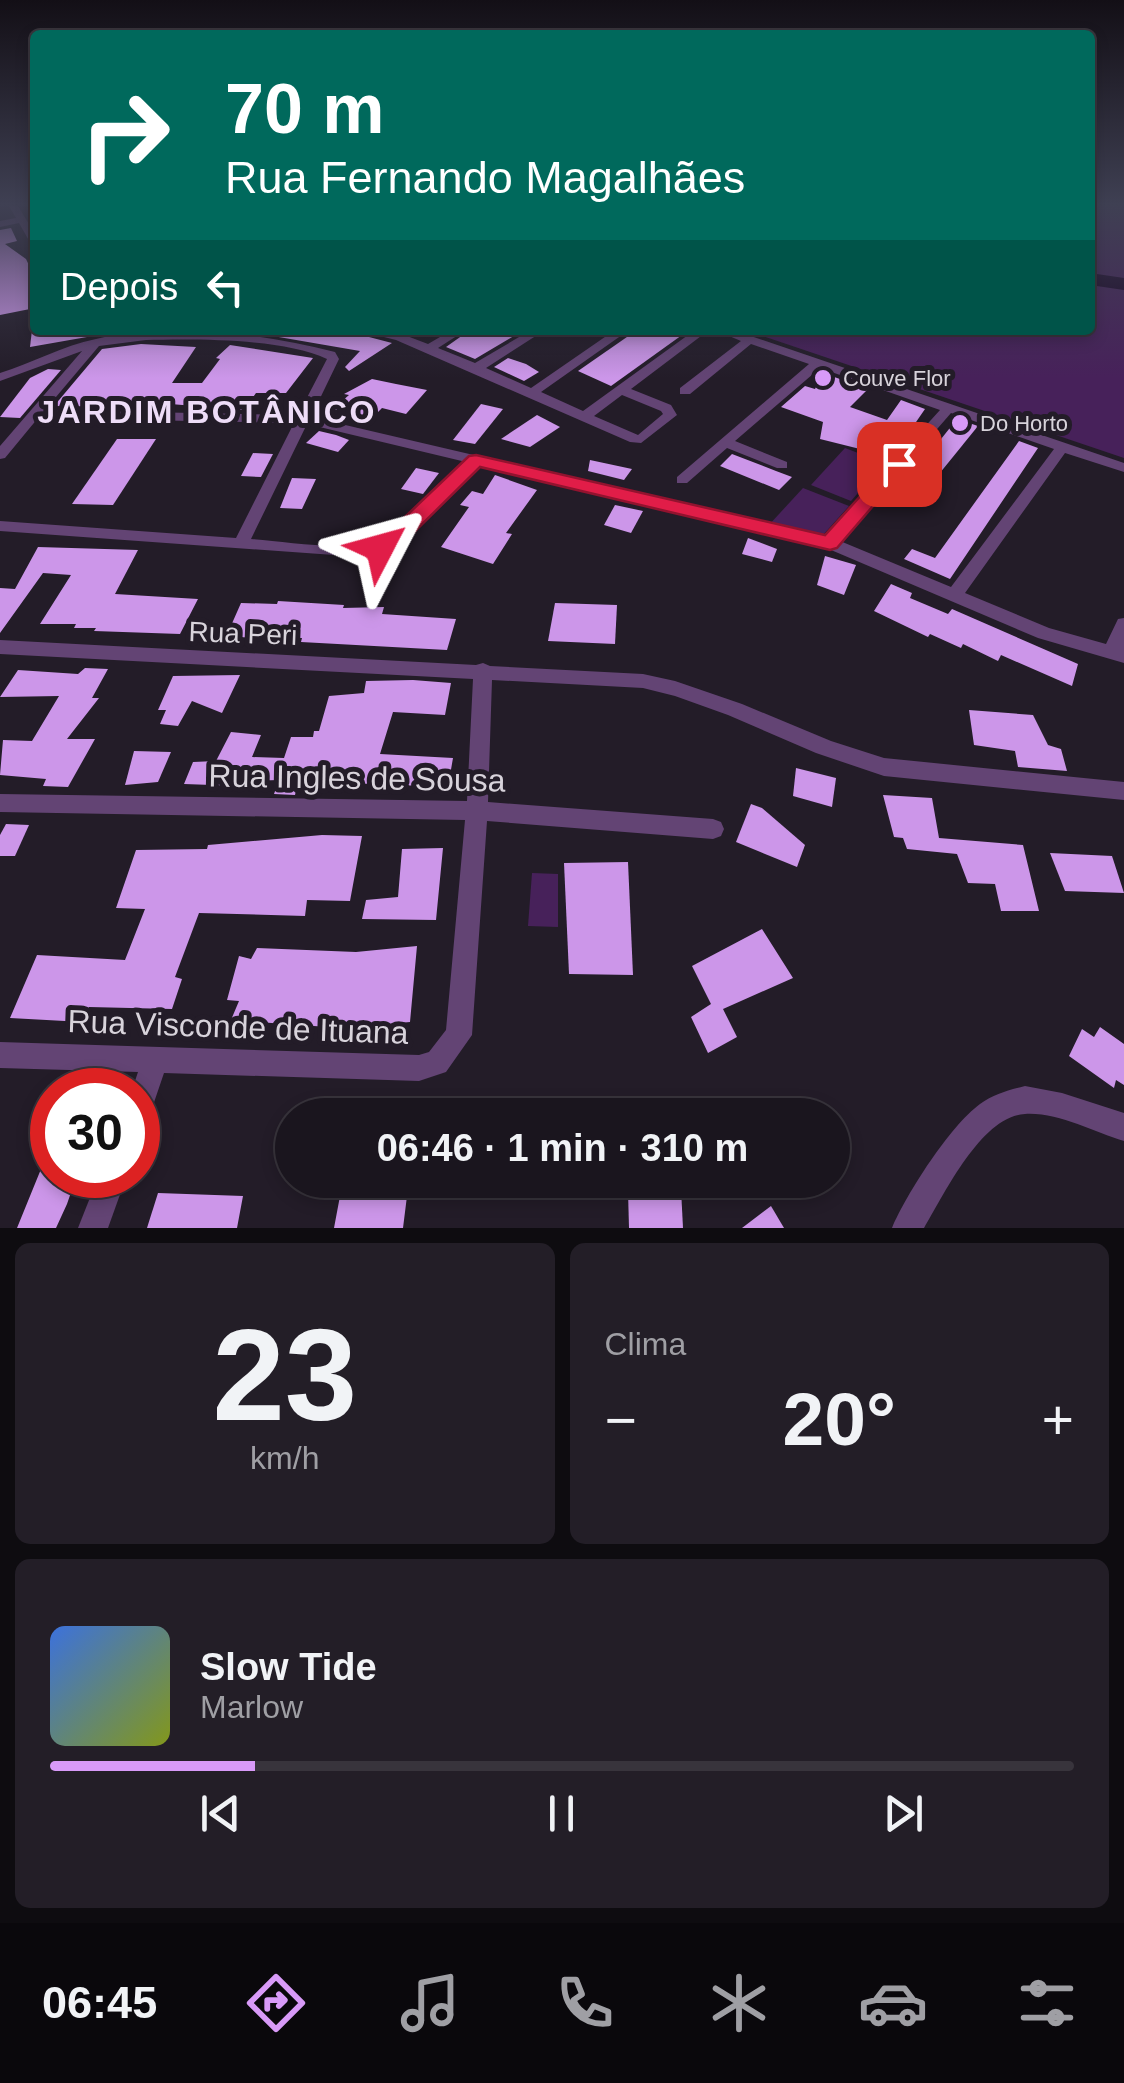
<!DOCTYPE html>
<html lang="pt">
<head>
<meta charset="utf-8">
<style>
	:root { --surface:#1a151e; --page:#231e27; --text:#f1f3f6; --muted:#9f9fa4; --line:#38343c; --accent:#d89af8 }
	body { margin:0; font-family:Arial,sans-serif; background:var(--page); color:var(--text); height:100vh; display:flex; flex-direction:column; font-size:38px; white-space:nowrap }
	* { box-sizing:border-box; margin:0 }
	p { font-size:32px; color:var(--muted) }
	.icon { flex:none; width:55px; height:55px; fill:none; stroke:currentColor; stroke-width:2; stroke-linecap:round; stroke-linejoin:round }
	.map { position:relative; height:1228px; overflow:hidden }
	.drawer { display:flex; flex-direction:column; gap:15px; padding:15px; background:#0e0c10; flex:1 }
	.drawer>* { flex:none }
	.hud { position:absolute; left:30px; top:30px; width:1065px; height:305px; border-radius:10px; box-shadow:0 5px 15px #0003,0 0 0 2px var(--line); background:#00695c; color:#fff; overflow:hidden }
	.speed { position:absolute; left:30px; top:1068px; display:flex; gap:20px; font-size:50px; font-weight:700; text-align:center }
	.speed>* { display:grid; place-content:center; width:130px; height:130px; border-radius:50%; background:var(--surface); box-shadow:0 5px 15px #0003,0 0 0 2px var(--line); line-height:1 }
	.speed .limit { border:15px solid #d22; background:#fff; color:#111 }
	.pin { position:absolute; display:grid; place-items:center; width:85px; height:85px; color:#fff; margin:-42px; border-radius:20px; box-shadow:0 5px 15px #0006 }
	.me { position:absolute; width:110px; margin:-55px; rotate:51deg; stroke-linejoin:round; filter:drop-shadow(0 0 8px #0008) }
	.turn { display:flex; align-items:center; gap:35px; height:210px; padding:0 30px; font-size:45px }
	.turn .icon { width:130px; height:130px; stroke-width:2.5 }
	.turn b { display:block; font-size:70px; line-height:85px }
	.then { display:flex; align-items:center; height:95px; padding:0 30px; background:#0003; gap:20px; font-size:38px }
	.big { font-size:75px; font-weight:800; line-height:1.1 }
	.drawer .widget { flex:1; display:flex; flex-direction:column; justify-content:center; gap:15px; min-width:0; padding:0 35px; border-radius:15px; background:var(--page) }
	.drawer .dial { align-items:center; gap:0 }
	.dial b { font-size:130px; line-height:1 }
	.song { display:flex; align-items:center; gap:30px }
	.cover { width:120px; height:120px; border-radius:15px; background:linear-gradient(135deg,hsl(220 70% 55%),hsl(70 70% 35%)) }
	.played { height:10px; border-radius:5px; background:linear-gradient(90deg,var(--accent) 20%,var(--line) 20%) }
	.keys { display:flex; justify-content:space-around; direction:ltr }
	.heat { display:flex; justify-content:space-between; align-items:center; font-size:55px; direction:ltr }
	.drawer .tiles { flex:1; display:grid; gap:15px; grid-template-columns:1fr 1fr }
	.widget:last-child { grid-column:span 2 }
	.trip { position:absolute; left:275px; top:1098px; width:575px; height:100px; border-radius:50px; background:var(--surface); box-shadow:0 5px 15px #0003,0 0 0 2px var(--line); font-weight:800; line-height:100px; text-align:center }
	.tab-bar { display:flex; height:160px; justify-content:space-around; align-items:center; background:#0a080c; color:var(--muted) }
	.tab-bar .icon { width:70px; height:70px }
	.tab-bar .on { color:var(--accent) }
	.tab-bar b { font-size:45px; color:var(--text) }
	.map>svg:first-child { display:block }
	.green { fill:#47215a }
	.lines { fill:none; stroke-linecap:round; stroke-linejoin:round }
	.river { fill:#160021; fill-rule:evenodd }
	.building { fill:#cc96e9 }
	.minor { fill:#634474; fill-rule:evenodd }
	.route { fill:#e11d48; stroke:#92132f; stroke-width:2.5 }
	.poi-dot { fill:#d89af8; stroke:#231c28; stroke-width:4 }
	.labels { text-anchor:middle; stroke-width:10; stroke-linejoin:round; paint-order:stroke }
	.far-poi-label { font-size:22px; fill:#d8d3db; stroke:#231c28; text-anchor:start }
	.street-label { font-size:28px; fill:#d8d3db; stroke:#231c28 }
	.far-district-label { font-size:32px; font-weight:bold; letter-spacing:2.5px; fill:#eeddf8; stroke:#231c28 }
	.near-street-label { font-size:32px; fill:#d8d3db; stroke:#231c28 }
</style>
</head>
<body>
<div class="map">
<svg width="1124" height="1228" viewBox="0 0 1124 1228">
	<rect width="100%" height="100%" fill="#231c28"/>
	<g class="green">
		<path d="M1090 206H1124V458L745 330H1090Z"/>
		<path d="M845 448 884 463 851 501 811 485Z"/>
		<path d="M803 488 849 506 823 535 768 526Z"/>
		<path d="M532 873 558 874V927L528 926Z"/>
	</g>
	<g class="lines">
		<path class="river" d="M1090 273 1124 278V290L1090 285Z"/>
	</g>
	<g class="building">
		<path d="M11 228 17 241 5 244 26 259 35 278V308L0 315V230Z"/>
		<path d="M32 330H87V337L30 347Z"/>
		<path d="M274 330 369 337 392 343 349 371 345 367 360 351 244 331Z"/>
		<path d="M470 330H524L475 359 446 347Z"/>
		<path d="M637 330H689L611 386 578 371Z"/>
		<path d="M141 344 196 347 172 383H202L220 359 216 358 230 345 313 358 286 393H256L244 410 158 403 155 407 54 406 102 349Z"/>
		<path d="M508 358 526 364 539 372 524 381 494 367Z"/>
		<path d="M48 369 61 370 20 418 0 417 30 378Z"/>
		<path d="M823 373 868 389 850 407 887 420 901 400 925 409 892 457 820 439 823 422 781 407 805 386 815 389Z"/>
		<path d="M372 379 396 384 427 390 406 414 382 408 373 417 333 409 349 395 344 394Z"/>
		<path d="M481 404 503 409 475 444 453 440Z"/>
		<path d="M537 415 560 427 530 447 501 439Z"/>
		<path d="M957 419 978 426 918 500 898 493Z"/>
		<path d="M319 431 336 435 349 440 338 452 306 443Z"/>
		<path d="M117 439H156L113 505 72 504Z"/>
		<path d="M1019 441 1038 448 950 579 904 559 912 549 935 558Z"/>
		<path d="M253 453 273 454 261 477 241 476Z"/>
		<path d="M732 454 776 471 792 477 779 490 720 466Z"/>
		<path d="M590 460 632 469 624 480 588 471Z"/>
		<path d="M416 468 439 473 423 494 401 489Z"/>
		<path d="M495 475 537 490 506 533 512 534 493 564 441 547 469 507 460 505 472 491 483 494Z"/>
		<path d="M292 478 316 479 302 509 280 508Z"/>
		<path d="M615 505 643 511 631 533 604 525Z"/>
		<path d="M748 538 777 549 772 562 742 554Z"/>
		<path d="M38 547 138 550 115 594 198 599 180 634 94 631 96 628H74L76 624H40L71 575 43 573 0 633V588L15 589Z"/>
		<path d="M825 556 856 565 844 595 817 585Z"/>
		<path d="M891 584 912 593 910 598 948 614 952 609 1078 664 1072 686 1001 655 998 661 963 644 961 648 930 634 928 637 874 611Z"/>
		<path d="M278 601 344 605 343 608 384 607 382 614 456 619 447 650 301 642 302 638 226 637 241 603 277 604Z"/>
		<path d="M555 603 617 605 615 644 548 641Z"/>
		<path d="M85 668 108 669 92 698H99L67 739H95L68 787 43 786 46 779 0 775 3 740 32 741 59 696 0 697 18 670 78 674Z"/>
		<path d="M240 675 222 713 192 701 178 726 160 724 166 710H158L173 676Z"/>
		<path d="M413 680 451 683 445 715 393 712 380 754 453 758 448 787 298 781 295 795 274 794 279 780 242 781 240 786 184 784 193 762 216 761 231 732 261 735 252 757 284 758 291 737H313L314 731H319L329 696 364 693 366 681Z"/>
		<path d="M969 710 1033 715 1048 745 1061 749 1067 771 1018 767 1015 751 974 745Z"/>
		<path d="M134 751 171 752 158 782 125 785Z"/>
		<path d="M796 768 836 778 832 807 793 796Z"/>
		<path d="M883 795 932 798 939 838 1023 845 1039 911H1001L995 884 968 883 957 854 907 849 903 838 894 837Z"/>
		<path d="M751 804 762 808 805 845 797 867 736 842Z"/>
		<path d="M6 824 29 825 15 856H0V835Z"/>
		<path d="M322 835 362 836 350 901 307 900 305 916 199 913 175 977 182 979 172 1009 89 1007 83 1022 10 1018 37 955 125 960 145 909 116 908 136 850 207 849 208 845Z"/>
		<path d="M443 848 436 920 362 919 366 900 398 897 402 849Z"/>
		<path d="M1050 853 1112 856 1124 893 1065 891Z"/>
		<path d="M628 862 633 975 569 974 564 863Z"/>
		<path d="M762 929 793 978 723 1009 737 1037 708 1053 691 1017 711 1004 692 966Z"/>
		<path d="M417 946 410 1022 342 1028 231 1020 239 1001 227 1000 239 956 251 959 257 948 356 952Z"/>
		<path d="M1100 1027 1124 1044V1085L1116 1080 1114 1088 1069 1056 1082 1029 1094 1037Z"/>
		<path d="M52 1142V1175H77L67 1204 56 1228H17Z"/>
		<path d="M343 1180H409L403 1228H334Z"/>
		<path d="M681 1189 683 1228H629L628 1191Z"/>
		<path d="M158 1193 243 1196 237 1228H147Z"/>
		<path d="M771 1206 784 1228H742Z"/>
	</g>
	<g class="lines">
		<g class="minor">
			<path d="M9 206H18L35 234V245L31 244 19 223 0 227V221L16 218Z"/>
			<path d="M356 330 399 333 428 344 452 330H466L438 348 475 363 531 330H545L486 368 531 388 615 330H629L541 392 583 411 695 330H709L631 389 671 405 677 415 641 443 630 442 396 340ZM622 395 661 411 663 414 638 435 594 416Z"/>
			<path d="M715 330H733L1124 463V472L1065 453 965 593 1049 628 1106 644 1118 619 1124 618V663L1038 638 824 547 479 465 399 544 386 552 334 555 0 531V521L236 538 294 423 38 418 5 458 0 459V446L82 351 0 381V373C32 363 62 346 96 339 172 322 260 333 335 352L339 359 311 417 825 537 940 410 820 368 735 441 787 462V468H777L727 448 687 483H677V477L809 364 751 344 690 394H680V388L741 341ZM146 340C197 339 282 338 327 359L298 415 45 410 99 346ZM951 413 1054 449 951 587 840 541ZM307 424 466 462 387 536C357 555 287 541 251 539Z"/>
			<path d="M0 640 476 665 483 663 490 666 643 674 675 681 742 704 831 741 884 758 1124 782V800L884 776 816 753 728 715 675 696 643 688 492 680 488 802 713 819 721 822 724 829 721 836 713 839 487 821 472 1035 446 1072 419 1081 164 1073 148 1120 138 1124V1090H132L138 1072 0 1068V1042L419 1055 429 1052 446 1030 465 820 0 812V794L467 801 473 679 0 654Z"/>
			<path d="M1025 1086 1062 1093 1124 1113V1141C1093 1132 1058 1112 1025 1114 981 1116 944 1195 924 1228H892C907 1193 950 1126 980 1104 994 1094 1009 1090 1025 1086Z"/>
			<path d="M99 1175H127L108 1228H78Z"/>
		</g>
	</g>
	<linearGradient id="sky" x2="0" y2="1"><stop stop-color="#130f16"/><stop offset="0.54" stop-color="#3f4053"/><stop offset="1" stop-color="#3f4053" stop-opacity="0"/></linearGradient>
	<rect width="1124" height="378" fill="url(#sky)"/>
	<path class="route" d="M476 455 825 535 893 460 899 458 909 464 837 548 830 550 480 467 401 545 387 553H372L369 548 386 535 469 456Z"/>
	<g class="poi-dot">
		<circle cx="823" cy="378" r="10"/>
		<circle cx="960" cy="423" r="10"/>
	</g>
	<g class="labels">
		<g class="far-poi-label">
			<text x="843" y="386">Couve Flor</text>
			<text x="980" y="431">Do Horto</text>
		</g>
		<g class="street-label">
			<text transform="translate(243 633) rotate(2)" y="10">Rua Peri</text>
		</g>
		<g class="far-district-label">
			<text x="207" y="423">JARDIM BOTÂNICO</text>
		</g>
		<g class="near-street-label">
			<text transform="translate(357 778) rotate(1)" y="11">Rua Ingles de Sousa</text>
			<text transform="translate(238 1027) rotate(2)" y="11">Rua Visconde de Ituana</text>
		</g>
	</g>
</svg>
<div class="speed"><div class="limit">30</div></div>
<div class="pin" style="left:899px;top:464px;background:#d93025"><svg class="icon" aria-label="arrive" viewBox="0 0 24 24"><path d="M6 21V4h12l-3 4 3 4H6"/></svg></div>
<svg class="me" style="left:380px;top:548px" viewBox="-20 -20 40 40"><path d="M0-17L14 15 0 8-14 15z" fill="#e11d48" stroke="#fff" stroke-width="4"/></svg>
<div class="trip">06:46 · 1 min · 310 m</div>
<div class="hud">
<div class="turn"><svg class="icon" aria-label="right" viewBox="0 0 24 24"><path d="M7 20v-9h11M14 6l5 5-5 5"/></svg><div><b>70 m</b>Rua Fernando Magalhães</div></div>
<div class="then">Depois<svg class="icon" aria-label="left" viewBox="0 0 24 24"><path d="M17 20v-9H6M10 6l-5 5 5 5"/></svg></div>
</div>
</div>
<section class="drawer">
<div class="tiles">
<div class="widget dial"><b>23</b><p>km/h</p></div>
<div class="widget"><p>Clima</p>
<div class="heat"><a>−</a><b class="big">20°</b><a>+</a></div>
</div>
<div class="widget">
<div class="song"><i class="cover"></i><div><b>Slow Tide</b><p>Marlow</p></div></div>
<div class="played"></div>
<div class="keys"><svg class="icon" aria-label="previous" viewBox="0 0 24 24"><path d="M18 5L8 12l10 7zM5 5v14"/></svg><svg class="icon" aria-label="pause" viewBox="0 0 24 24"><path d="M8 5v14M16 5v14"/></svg><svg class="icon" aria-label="next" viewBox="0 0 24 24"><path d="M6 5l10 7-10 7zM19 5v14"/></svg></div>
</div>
</div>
</section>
<nav class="tab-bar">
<b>06:45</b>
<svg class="icon on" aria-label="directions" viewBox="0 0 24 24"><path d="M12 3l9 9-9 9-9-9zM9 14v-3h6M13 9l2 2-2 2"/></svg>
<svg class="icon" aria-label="music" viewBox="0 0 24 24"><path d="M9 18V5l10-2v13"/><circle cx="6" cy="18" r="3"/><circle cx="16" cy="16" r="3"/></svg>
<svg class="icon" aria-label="phone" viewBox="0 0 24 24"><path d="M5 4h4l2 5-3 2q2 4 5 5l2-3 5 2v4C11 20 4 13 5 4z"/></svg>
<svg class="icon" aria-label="climate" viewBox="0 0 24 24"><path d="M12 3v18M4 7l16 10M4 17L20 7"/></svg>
<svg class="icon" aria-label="car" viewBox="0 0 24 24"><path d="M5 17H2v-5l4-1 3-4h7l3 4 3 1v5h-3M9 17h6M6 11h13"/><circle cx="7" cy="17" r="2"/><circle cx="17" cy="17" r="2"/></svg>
<svg class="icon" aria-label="filters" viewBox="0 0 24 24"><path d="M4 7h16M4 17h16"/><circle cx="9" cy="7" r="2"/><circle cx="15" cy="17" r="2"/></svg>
</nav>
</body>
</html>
